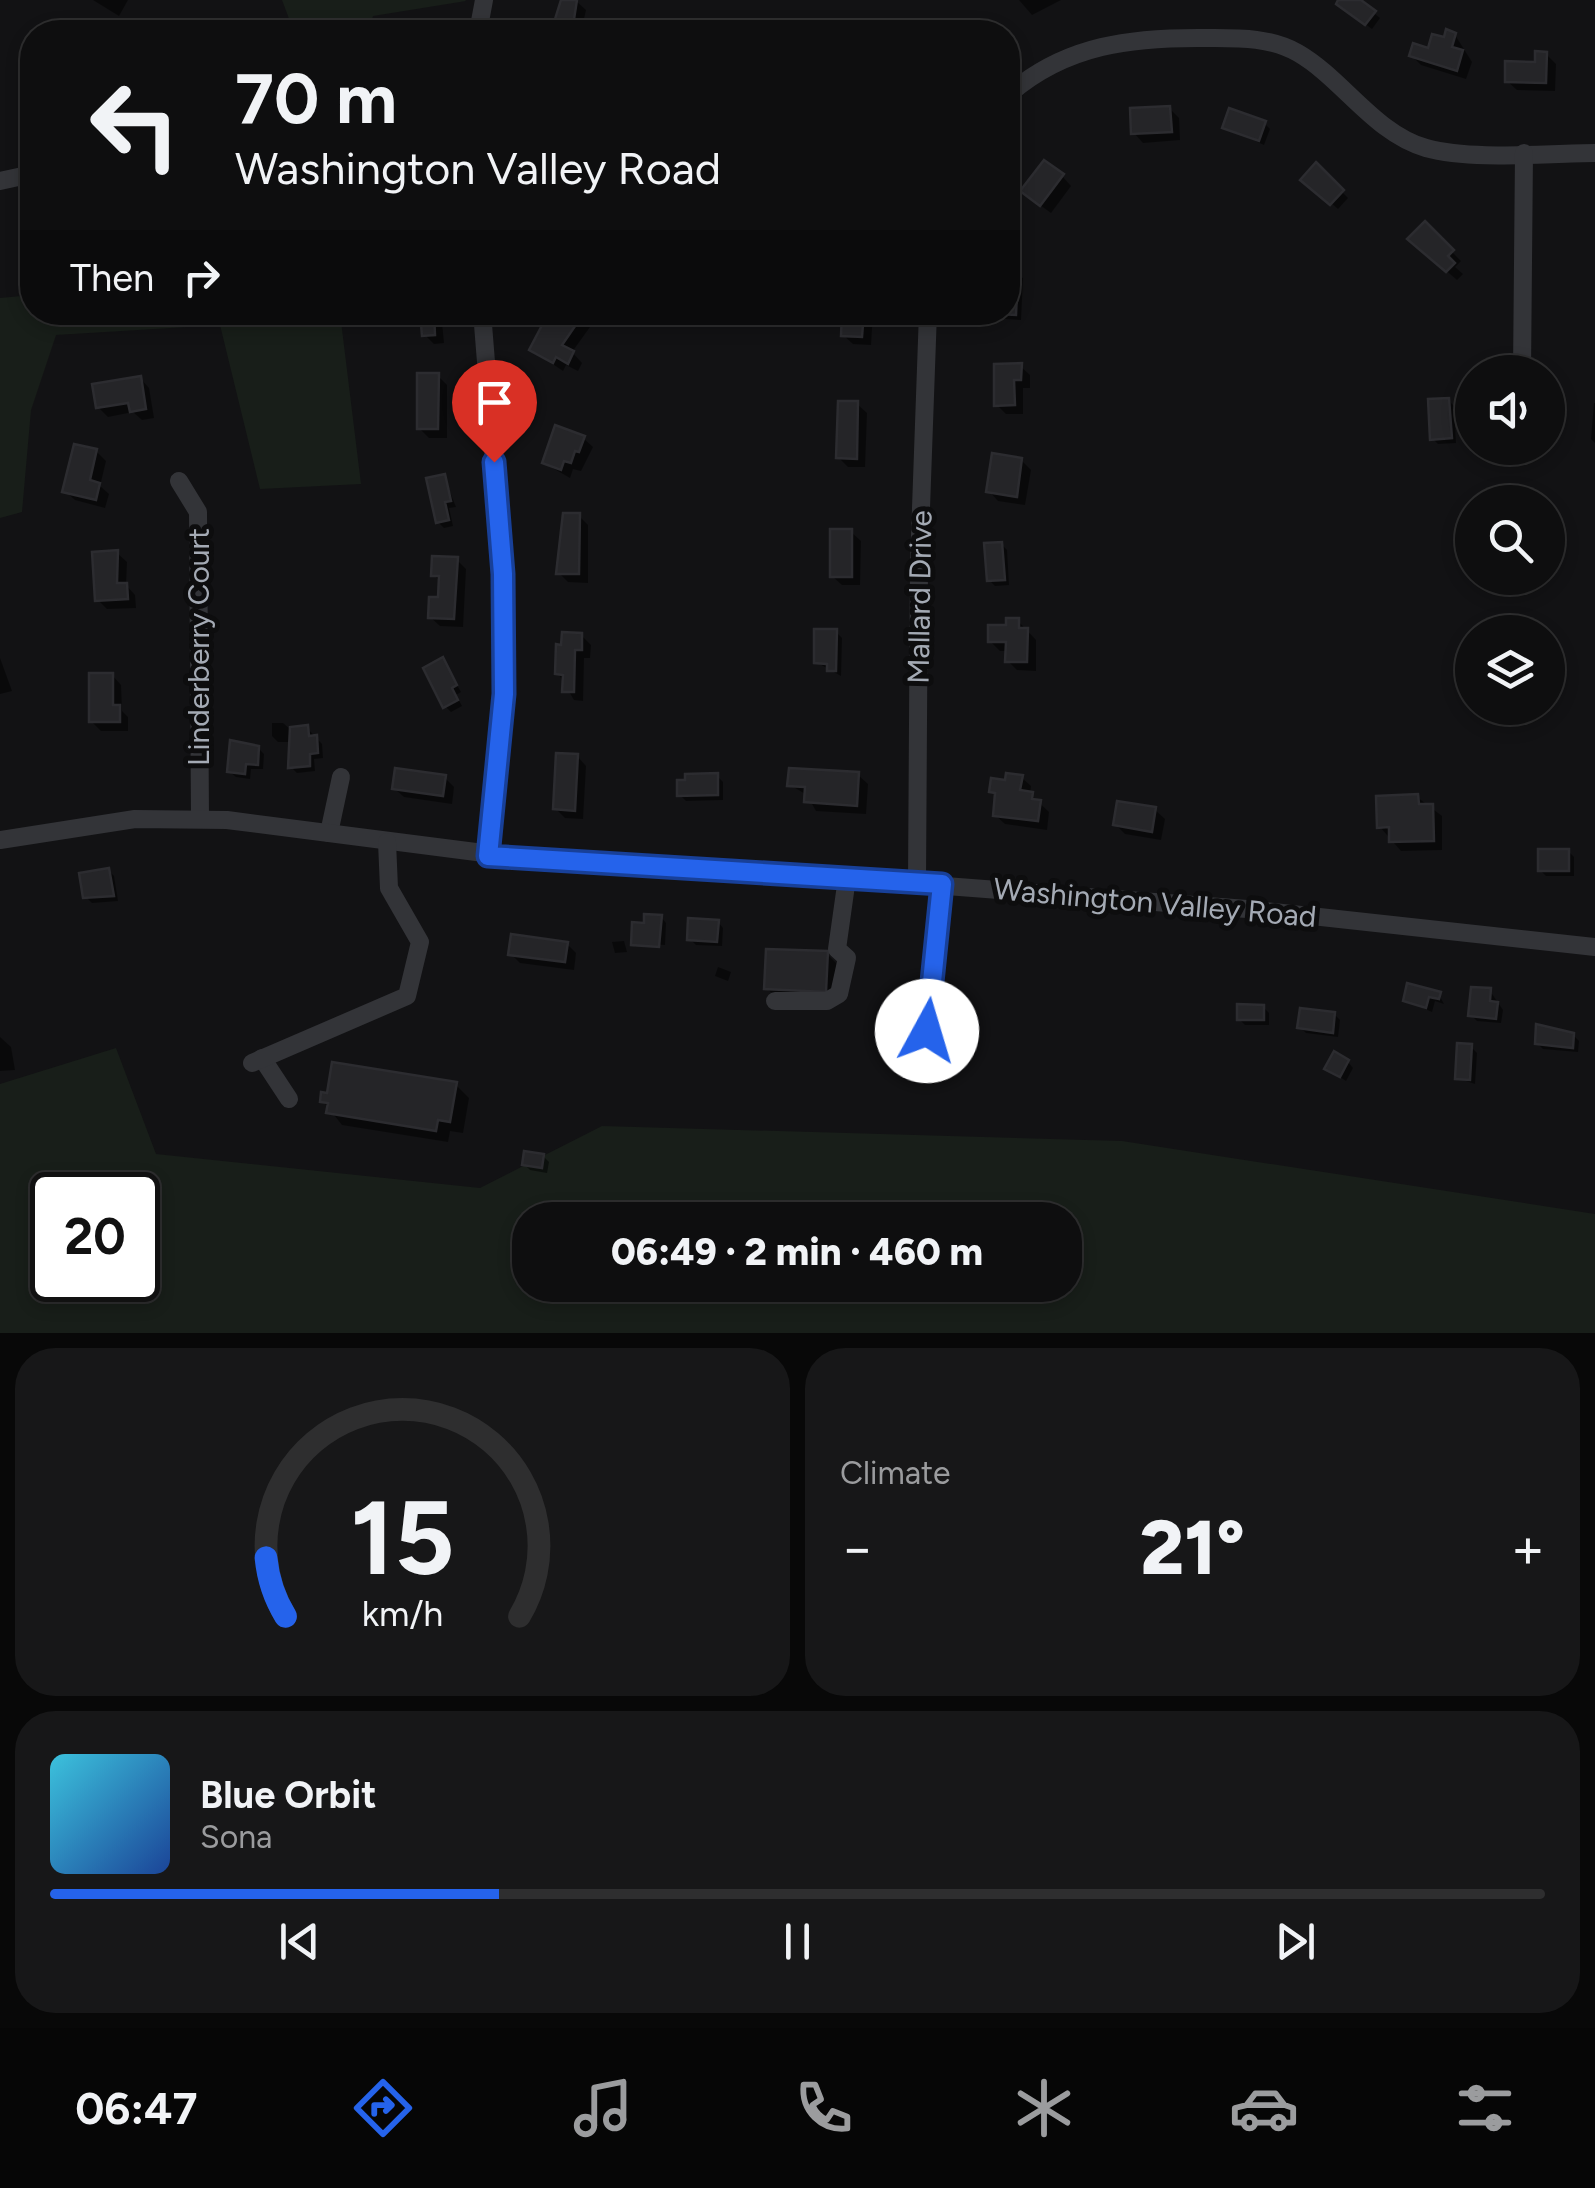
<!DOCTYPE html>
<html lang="en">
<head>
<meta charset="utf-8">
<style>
	:root { --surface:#0e0e0f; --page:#171718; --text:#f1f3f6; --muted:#9b9c9e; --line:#2e2e2f; --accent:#2563eb }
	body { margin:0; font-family:Figtree,sans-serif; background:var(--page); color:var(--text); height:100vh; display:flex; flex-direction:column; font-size:38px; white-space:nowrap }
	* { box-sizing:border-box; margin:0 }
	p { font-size:32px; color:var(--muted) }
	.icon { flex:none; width:55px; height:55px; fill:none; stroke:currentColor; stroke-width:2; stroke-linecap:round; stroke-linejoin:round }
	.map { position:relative; height:1333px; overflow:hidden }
	.panel { display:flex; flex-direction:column; gap:15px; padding:15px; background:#080808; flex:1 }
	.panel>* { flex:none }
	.hud { position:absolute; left:20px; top:20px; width:1000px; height:305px; border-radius:40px; box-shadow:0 5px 15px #0003,0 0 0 2px var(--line); background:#0e0e0f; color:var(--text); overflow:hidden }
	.fabs { position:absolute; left:1455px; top:355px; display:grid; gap:20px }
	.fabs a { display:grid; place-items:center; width:110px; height:110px; border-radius:50%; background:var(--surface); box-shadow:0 5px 15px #0003,0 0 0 2px var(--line); font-size:50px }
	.speed { position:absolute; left:30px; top:1172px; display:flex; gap:20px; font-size:50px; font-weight:700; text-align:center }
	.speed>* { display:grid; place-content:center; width:130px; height:130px; border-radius:50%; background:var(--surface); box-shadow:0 5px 15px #0003,0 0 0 2px var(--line); line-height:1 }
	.speed .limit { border:5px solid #111; border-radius:15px; background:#fff; color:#111 }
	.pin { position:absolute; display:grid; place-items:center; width:85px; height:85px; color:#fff; margin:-102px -42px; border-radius:50% 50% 50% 0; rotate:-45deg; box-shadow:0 0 10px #0007 }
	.pin .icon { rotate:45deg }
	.me { position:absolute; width:110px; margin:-55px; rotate:6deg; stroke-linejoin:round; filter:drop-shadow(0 0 8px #0008) }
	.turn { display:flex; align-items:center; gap:35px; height:210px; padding:0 50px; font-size:45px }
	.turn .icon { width:130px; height:130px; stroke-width:2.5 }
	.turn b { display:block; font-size:70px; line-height:85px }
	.then { display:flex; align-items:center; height:95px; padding:0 50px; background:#0003; gap:20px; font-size:38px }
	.big { font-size:75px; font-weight:800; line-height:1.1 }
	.panel .card { flex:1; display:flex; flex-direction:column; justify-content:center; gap:15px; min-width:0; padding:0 35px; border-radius:40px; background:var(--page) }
	.panel .dial { align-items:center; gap:0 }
	.dial svg { height:260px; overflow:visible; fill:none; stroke:var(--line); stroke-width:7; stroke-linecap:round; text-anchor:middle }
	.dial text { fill:var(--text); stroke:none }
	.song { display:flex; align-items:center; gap:30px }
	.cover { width:120px; height:120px; border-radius:15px; background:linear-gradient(135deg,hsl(190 70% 55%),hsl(220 70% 35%)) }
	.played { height:10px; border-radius:5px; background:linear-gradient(90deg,var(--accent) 30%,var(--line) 30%) }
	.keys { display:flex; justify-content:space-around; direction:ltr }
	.heat { display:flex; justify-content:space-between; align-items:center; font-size:55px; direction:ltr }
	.panel .tiles { flex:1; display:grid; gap:15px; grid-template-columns:1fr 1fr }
	.card:last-child { grid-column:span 2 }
	.trip { position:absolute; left:512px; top:1202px; width:570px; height:100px; border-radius:40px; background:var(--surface); box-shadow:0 5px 15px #0003,0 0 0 2px var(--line); font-weight:800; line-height:100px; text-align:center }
	.tabs { display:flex; height:160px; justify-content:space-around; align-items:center; background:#060606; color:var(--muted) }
	.tabs .icon { width:70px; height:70px }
	.tabs .current { color:var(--accent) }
	.tabs b { font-size:45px; color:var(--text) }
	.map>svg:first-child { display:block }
	.green { fill:#181e19; fill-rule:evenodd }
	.shadow { fill:#0007 }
	.building { fill:#252528; stroke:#2c2c30; stroke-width:2.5 }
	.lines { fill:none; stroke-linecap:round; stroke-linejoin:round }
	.minor { stroke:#333438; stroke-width:18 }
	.route-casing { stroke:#184099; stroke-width:25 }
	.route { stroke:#2563eb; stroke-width:18 }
	.labels { text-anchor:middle; stroke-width:10; stroke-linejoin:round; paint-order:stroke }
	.street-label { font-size:30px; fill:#a4aab4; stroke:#0d0d0e }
</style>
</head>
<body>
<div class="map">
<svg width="1595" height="1333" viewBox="0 0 1595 1333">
	<rect width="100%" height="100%" fill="#121214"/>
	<g class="green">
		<path d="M282 0H465L466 1 373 16 368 32H294Z"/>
		<path d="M32 295V312L340 313 361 484 260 489 220 325 56 335 31 410 22 512 0 518V298Z"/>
		<path d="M116 1048 156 1154 480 1188 602 1126 1122 1141 1595 1214V1333H0V1084ZM52 1195H138V1280H52ZM530 1220H1065V1285H530Z"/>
	</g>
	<g class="shadow">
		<path d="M93 0H128L119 16Z"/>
		<path d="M564 0 576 1 586 10 581 32H554Z"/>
		<path d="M1019 0H1061L1032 15Z"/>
		<path d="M1341 0H1357L1380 18 1372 29 1345 9Z"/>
		<path d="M960 23 969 32H951Z"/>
		<path d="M1455 35 1472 62 1466 79 1421 65 1412 56Z"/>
		<path d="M1546 54 1556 64 1555 91 1517 90 1507 81 1537 65Z"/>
		<path d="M1169 108 1179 118 1180 140 1143 143 1134 133Z"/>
		<path d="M1264 123 1270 129 1264 145 1225 127Z"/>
		<path d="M1316 166 1348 198 1338 209 1304 179Z"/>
		<path d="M1062 176 1071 186 1051 213 1033 200Z"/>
		<path d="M1425 225 1461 261 1455 267 1463 274 1457 280 1420 248Z"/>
		<path d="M1008 272 1023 278 1021 320 1005 319 999 313 1008 312Z"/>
		<path d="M416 312H441L444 343 434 344 424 334 423 320Z"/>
		<path d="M552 312H571L590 327 572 352 582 363 578 371 566 365 563 371 532 350Z"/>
		<path d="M845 312H873L871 345 853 344 843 335Z"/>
		<path d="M1020 366 1030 375V388H1023V414H1006L996 404Z"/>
		<path d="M438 376 447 385V438H429L419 428Z"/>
		<path d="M140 378 149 388 154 418 142 420 133 412 108 417 98 407Z"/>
		<path d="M1448 400 1454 406 1456 443 1438 444 1432 438Z"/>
		<path d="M1594 403H1595V443L1591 439Z"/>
		<path d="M857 404 867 413 865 467H848L838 457Z"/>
		<path d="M583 438 593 447 581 471 573 469 570 478 544 463Z"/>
		<path d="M96 451 106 461 100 486 109 494 105 508 75 500 65 491Z"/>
		<path d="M1021 460 1031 470 1025 505 998 501 989 491Z"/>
		<path d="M444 477 456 507 449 508 453 526 444 528 438 522Z"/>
		<path d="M579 516 588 525V583L568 582 559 573Z"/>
		<path d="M851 532 861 541 860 585H842L832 576Z"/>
		<path d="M1001 544 1007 550 1009 585 995 586 989 580Z"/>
		<path d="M117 553 127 562 126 585 135 595 136 608 107 609 98 600Z"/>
		<path d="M457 560 466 569 463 627 440 626 430 617 440 600 441 582 434 575Z"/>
		<path d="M1018 621 1036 640V671L1017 670 1008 661V651H1000L990 641Z"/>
		<path d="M836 632 842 638 841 676 816 662Z"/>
		<path d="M581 635 591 645 590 658H584L583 701 574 700 558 673Z"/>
		<path d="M0 658 12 691 0 694Z"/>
		<path d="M442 660 461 692 456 695 462 706 451 712 445 706Z"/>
		<path d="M112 675 121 685 122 711 128 717V731H101L91 721Z"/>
		<path d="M272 723H283L290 729 307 728 322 744 323 758 314 759 315 771 297 773 291 767 292 742H278L272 736Z"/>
		<path d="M258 748 264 754 263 769H251L250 779 236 777 230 772Z"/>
		<path d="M577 756 586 766 583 819 565 818 555 808Z"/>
		<path d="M858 775 868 784 866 814 816 811 807 795 790 785Z"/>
		<path d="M717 776 723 782V800L686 801 680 795Z"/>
		<path d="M1021 777 1031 786 1030 794 1049 812 1047 830 1005 824 995 815 997 797 992 791Z"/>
		<path d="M445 778 454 787 452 804 404 797 394 788Z"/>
		<path d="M1417 797 1442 816V850L1401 851 1380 827Z"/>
		<path d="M1155 810 1165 819 1161 840 1125 834 1115 824Z"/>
		<path d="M1568 851 1574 857V876H1546L1540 870Z"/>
		<path d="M108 870 114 876 118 901 92 903 86 897Z"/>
		<path d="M661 917 666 923 665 945 636 943V947L633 944 646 926Z"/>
		<path d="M718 922 723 928 722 946 696 945 690 939Z"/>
		<path d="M624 941 627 952 615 953 612 942Z"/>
		<path d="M567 944 576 953 574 970 520 963 511 954Z"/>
		<path d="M827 954 836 963 835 1000 776 998 767 988Z"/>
		<path d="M718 967 731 972 728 981 715 976Z"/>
		<path d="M1490 991 1503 1010 1501 1023 1477 1021 1471 1015Z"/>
		<path d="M1439 995 1444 1004 1435 1001 1432 1012 1405 1000Z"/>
		<path d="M1263 1007 1269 1013V1025H1245L1239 1019Z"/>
		<path d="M1334 1014 1340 1020 1338 1037 1306 1033 1300 1027Z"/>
		<path d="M1573 1035 1579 1041 1578 1052 1543 1049 1537 1043Z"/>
		<path d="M0 1037 11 1047 15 1070 0 1071Z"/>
		<path d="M1471 1047 1477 1053 1475 1084 1457 1078Z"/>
		<path d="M1348 1062 1353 1068 1346 1081 1327 1068Z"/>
		<path d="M456 1085 469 1098 463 1133 450 1131 448 1142 342 1125 323 1101Z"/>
		<path d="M543 1156 549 1162 547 1173 530 1170 524 1164Z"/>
	</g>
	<g class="building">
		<path d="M561 0H577L572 32H551Z"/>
		<path d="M1338 0H1361L1376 11 1365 25 1336 4Z"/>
		<path d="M1446 29 1456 33 1452 47 1463 50 1457 71 1409 56 1413 43 1428 48 1432 34 1444 37Z"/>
		<path d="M1535 51 1547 52 1546 83 1505 82V61L1535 62Z"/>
		<path d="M1170 106 1172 132 1131 134 1130 108Z"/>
		<path d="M1229 108 1266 121 1259 141 1222 128Z"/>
		<path d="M1044 160 1064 174 1040 206 1020 191Z"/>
		<path d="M1316 162 1344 190 1330 205 1300 180Z"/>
		<path d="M1425 221 1454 250 1448 256 1455 263 1446 272 1407 239Z"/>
		<path d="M1008 269 1018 270 1016 315 997 314 1008 312Z"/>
		<path d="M420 312H434L435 335 422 336Z"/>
		<path d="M549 312 582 316 562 345 574 351 568 364 556 357 553 363 529 350Z"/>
		<path d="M842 312H864L862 337 841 336Z"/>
		<path d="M1022 363 1021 380H1014L1015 405 994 406V364Z"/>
		<path d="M417 373H439L438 429H417Z"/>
		<path d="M141 376 146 409 130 412 128 403 96 408 92 384Z"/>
		<path d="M1449 398 1452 438 1430 440 1428 399Z"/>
		<path d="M838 401H858L857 459 836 458Z"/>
		<path d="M555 425 585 436 579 452 575 451 571 463 564 461 561 470 542 463Z"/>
		<path d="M74 444 97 449 90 480 100 483 96 500 62 492Z"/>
		<path d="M992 453 1022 458 1017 497 986 492Z"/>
		<path d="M445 474 451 501 445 502 449 520 436 523 426 478Z"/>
		<path d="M563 513H580L579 574H556Z"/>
		<rect x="830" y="529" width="22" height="48"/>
		<path d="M1002 542 1005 580 987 581 984 543Z"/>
		<path d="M118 550 117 583H127L128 599 95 601 92 552Z"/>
		<path d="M432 556 458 557 454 619 428 618 429 597H438L439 576H431Z"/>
		<path d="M1006 618H1019V628H1028L1027 662H1005L1006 642H988V625H1006Z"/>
		<path d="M814 629H837L836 671H827V664L814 663Z"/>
		<path d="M562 632 582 633V650H575L574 692H562L563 675 555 674 556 644 561 645Z"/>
		<path d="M443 657 457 685 452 688 458 700 443 708 423 668Z"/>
		<path d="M89 673H113V705H120V722H89Z"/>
		<path d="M308 725 309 736 317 735 318 753 310 754V766L288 768 290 727Z"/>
		<path d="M230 740 259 746 258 765 246 764 245 774 227 772Z"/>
		<path d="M556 753 578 754 575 811 553 809Z"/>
		<path d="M395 768 446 775 443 796 392 789Z"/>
		<path d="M789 768 859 772 857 806 804 802 805 787 787 786Z"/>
		<path d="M718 773V795L677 796V780H685V774Z"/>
		<path d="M1006 773 1023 775 1020 790 1033 792 1032 799 1041 800 1038 821 993 816 995 793 989 792 991 778 1005 780Z"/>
		<path d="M1418 794 1419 804H1433L1434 841 1389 842V827L1377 828 1376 796Z"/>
		<path d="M1117 801 1156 807 1152 832 1113 825Z"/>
		<rect x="1538" y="849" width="31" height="22"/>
		<path d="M109 868 114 896 83 898 79 873Z"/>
		<path d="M644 914 662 915 659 947 631 945 632 922 644 923Z"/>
		<path d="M688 918 719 920 717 942 687 940Z"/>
		<path d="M511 934 568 942 565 962 508 955Z"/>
		<path d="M766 949 828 951 826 992 764 989Z"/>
		<path d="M1407 983 1441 992 1439 999 1429 997 1426 1008 1403 1001Z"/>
		<path d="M1471 987 1491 988 1490 1001 1498 1002 1496 1019 1468 1016Z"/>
		<path d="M1237 1004 1264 1005V1020H1237Z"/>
		<path d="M1300 1008 1335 1012 1333 1033 1297 1028Z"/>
		<path d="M1536 1024 1574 1033 1573 1048 1535 1044Z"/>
		<path d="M1457 1043 1472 1044 1470 1080 1455 1079Z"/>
		<path d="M1334 1051 1349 1060 1340 1077 1324 1069Z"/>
		<path d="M332 1062 457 1082 450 1122 438 1120 436 1131 326 1113 328 1103 320 1102 321 1092 327 1093Z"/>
		<path d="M524 1151 544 1154 542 1168 522 1165Z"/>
	</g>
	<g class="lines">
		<g class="minor">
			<path d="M478 32 484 0"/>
			<path d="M1008 95C1066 44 1133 37 1208 38 1238 38 1270 37 1298 53 1343 79 1374 133 1426 148 1474 161 1545 153 1595 153"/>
			<path d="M0 181 32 174"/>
			<path d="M482 312 503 574 504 693 488 856"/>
			<path d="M1522 372 1524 153"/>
			<path d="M179 481 198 512 200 818"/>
			<path d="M329 833 341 777"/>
			<path d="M0 840 135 819 227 820 562 863 761 872 1247 909 1595 947"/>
			<path d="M917 882 919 564 928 312"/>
			<path d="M775 1001H827L839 994 847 958 837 949 847 878"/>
			<path d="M927 1031 943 884"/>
			<path d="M262 1058 289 1099"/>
			<path d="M252 1063 407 996 420 942 389 888 387 842"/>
		</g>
	</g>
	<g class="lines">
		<defs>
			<path id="route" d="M494 462 503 574 504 694 488 856 942 884 927 1031"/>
		</defs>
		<use href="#route" class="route-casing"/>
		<use href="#route" class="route"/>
	</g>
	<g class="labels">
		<g class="street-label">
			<text transform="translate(920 597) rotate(-89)" y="10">Mallard Drive</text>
			<text transform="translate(199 647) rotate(-90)" y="10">Linderberry Court</text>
			<text transform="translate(1155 903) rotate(5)" y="10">Washington Valley Road</text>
		</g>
	</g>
</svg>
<div class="fabs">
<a><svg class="icon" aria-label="sound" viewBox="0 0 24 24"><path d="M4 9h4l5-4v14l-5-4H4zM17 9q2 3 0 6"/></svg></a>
<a><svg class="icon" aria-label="search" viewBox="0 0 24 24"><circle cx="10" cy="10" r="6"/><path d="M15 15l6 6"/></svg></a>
<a><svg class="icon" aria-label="layers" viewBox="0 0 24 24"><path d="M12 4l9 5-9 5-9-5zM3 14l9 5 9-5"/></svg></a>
</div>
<div class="speed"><div class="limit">20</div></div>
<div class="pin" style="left:494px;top:462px;background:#d93025"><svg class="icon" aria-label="arrive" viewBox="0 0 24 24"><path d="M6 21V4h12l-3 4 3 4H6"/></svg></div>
<svg class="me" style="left:927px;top:1031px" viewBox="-20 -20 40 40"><circle r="19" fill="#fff"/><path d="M0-13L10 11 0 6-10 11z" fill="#2563eb"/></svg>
<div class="trip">06:49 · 2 min · 460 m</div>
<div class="hud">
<div class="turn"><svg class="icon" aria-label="left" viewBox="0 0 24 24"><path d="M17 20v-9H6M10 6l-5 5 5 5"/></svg><div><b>70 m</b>Washington Valley Road</div></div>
<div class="then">Then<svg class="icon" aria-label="right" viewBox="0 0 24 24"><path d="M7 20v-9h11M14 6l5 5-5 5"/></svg></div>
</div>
</div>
<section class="panel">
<div class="tiles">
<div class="card dial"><svg viewBox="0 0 100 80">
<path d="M14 69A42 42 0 1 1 86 69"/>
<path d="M14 69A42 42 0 0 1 8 51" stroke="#2563eb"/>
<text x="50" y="56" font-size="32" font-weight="700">15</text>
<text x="50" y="72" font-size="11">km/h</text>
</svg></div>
<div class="card"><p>Climate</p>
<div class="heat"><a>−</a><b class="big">21°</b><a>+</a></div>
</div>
<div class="card">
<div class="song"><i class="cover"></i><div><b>Blue Orbit</b><p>Sona</p></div></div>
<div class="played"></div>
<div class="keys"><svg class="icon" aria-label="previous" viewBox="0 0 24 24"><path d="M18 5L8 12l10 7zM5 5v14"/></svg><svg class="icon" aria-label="pause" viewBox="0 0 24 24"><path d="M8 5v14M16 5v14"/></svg><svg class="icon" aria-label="next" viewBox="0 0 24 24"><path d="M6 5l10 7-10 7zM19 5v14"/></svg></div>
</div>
</div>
</section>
<nav class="tabs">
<b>06:47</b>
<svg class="icon current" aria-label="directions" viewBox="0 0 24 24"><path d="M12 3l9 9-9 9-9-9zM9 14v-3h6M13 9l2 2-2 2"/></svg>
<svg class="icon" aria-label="music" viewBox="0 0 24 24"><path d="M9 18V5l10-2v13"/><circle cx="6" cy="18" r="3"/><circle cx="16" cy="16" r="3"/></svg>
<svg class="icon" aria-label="phone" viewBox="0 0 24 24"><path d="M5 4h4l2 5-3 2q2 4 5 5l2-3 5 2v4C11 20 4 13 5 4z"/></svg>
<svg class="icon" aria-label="climate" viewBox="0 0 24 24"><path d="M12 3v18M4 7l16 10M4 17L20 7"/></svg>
<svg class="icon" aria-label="car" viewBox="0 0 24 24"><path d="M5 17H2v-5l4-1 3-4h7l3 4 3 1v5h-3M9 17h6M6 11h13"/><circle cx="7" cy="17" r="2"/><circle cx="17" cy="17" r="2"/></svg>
<svg class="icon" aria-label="filters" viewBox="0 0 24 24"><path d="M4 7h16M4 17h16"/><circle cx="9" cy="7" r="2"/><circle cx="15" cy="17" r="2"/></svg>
</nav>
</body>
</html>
